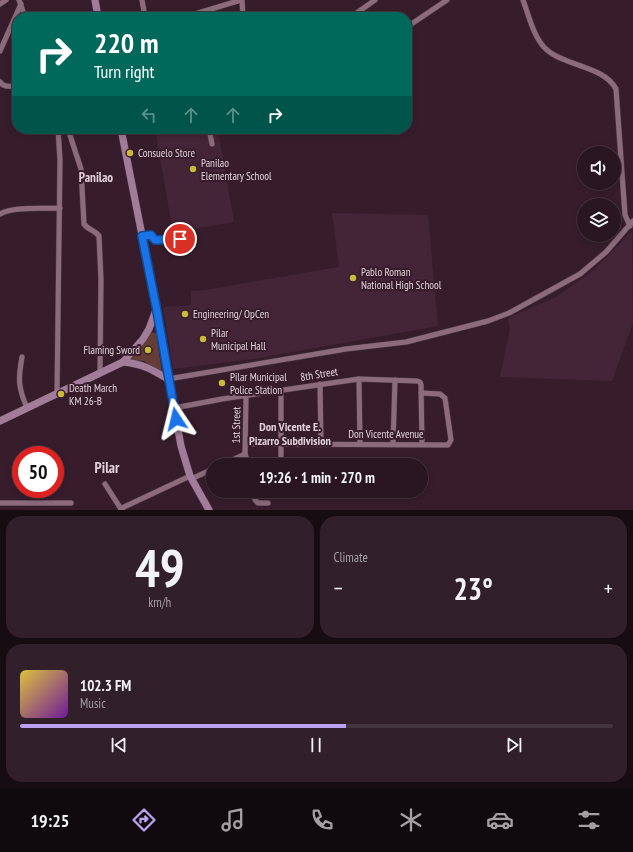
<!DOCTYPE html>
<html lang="en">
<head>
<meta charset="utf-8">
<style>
	:root { --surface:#291621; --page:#311f2a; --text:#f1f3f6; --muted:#a59fa5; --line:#45353f; --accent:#bca0f2 }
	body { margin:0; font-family:"PT Sans Narrow",sans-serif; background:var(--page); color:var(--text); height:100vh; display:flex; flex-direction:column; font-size:15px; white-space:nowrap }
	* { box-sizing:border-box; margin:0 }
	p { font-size:13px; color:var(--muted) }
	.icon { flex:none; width:22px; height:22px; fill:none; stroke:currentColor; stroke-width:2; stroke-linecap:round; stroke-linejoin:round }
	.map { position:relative; height:510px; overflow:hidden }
	.side { display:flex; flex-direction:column; gap:6px; padding:6px; background:#170c12; flex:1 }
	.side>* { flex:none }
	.banner { position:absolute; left:12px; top:12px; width:400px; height:122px; border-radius:16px; box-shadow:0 2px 6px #0003,0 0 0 1px var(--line); background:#00695c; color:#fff; overflow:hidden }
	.buttons { position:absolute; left:577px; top:146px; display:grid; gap:8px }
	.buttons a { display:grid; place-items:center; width:44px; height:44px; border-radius:50%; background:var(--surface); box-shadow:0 2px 6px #0003,0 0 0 1px var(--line); font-size:20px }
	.speed { position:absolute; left:12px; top:446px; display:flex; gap:8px; font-size:20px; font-weight:700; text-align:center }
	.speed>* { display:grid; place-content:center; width:52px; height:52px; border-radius:50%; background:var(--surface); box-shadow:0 2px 6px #0003,0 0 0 1px var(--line); line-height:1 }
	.speed .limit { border:6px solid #d22; background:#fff; color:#111 }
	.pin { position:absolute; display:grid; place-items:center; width:34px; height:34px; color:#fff; margin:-17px; border:2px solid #fff; border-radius:50%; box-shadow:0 1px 4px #0007 }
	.me { position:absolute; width:44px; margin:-22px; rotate:350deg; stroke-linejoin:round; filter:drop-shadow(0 0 3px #0008) }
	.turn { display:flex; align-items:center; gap:14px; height:84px; padding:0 16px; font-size:18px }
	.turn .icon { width:52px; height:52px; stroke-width:2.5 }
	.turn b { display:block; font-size:28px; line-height:34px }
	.lanes { display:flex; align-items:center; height:38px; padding:0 16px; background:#0003; justify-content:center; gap:20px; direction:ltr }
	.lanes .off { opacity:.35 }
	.big { font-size:30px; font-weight:700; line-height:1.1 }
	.side .card { flex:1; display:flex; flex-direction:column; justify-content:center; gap:6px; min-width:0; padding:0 14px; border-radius:16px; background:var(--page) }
	.side .dial { align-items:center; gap:0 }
	.dial b { font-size:52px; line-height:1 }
	.song { display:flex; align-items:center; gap:12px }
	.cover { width:48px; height:48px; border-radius:6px; background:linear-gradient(135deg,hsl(50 70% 55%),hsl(280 70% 35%)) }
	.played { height:4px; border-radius:2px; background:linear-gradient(90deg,var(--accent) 55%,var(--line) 55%) }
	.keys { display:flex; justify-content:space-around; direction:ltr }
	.heat { display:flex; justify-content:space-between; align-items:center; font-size:22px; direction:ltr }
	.side .tiles { flex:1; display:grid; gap:6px; grid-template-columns:1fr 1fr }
	.card:last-child { grid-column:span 2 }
	.trip { position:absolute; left:206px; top:458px; width:222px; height:40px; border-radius:20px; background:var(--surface); box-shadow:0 2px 6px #0003,0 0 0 1px var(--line); font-weight:700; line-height:40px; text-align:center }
	.tabs { display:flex; height:64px; justify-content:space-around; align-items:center; background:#10090d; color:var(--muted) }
	.tabs .icon { width:28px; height:28px }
	.tabs .on { color:var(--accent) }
	.tabs b { font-size:18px; color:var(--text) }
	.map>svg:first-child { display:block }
	.built { fill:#442437 }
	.green { fill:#643e36 }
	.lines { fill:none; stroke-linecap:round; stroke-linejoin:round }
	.street-casing { stroke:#503b47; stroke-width:6 }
	.secondary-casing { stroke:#503b47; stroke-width:8 }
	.street { stroke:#8b6b7c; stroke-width:5 }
	.secondary { stroke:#a27d9a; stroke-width:7 }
	.route-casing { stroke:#114b97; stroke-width:10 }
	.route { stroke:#1a73e8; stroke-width:7 }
	.poi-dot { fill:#c9ba3a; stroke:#371d2c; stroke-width:1.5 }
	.labels { text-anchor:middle; stroke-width:4; stroke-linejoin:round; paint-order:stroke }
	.poi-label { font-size:11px; fill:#e2d0d9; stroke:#371d2c; text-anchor:start }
	.street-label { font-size:11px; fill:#e2d0d9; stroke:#371d2c }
	.neighbourhood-label { font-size:12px; font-weight:bold; fill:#e2d0d9; stroke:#371d2c }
	.quarter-label { font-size:13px; font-weight:bold; fill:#e2d0d9; stroke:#371d2c }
	.district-label { font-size:15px; font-weight:bold; fill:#e2d0d9; stroke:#371d2c }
</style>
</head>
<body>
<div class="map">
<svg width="633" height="510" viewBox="0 0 633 510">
	<rect width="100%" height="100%" fill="#371d2c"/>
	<g class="built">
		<path d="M182 129H206L207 132 218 130 234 222 188 230 180 228 171 221 156 135Z"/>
		<path d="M332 213 428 215 438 326 259 358 173 369 163 307 191 305V291L205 290 339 267Z"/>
		<path d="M632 231 633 323 612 381 500 377 510 329 508 318 556 297 594 270Z"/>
	</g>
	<path class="green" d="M151 332 156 333 162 373 144 361 128 360Z"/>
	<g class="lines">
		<defs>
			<g id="street">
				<path d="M19 0 25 17"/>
				<path d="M142 0 145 17"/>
				<path d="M242 0 243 17"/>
				<path d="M523 0C529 16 534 39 547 50 565 66 604 66 616 89L625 215 630 226"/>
				<path d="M0 4 6 0"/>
				<path d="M185 17 241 0"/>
				<path d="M351 17 375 0"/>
				<path d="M407 27 447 0"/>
				<path d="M0 51 21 4"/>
				<path d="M0 82C4 88 11 86 17 86"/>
				<path d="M68 129 81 169 84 224C88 230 95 230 99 236L101 280 100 372"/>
				<path d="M209 129 212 144"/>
				<path d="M0 214C13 206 44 209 60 208"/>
				<path d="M142 236 151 235 155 239 158 241 180 239"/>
				<path d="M22 357C18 379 18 387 27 408"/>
				<path d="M168 379 346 349 406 342 488 321 509 313 580 274 606 252 633 221"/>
				<path d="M359 379 360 444"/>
				<path d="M320 384 321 444"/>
				<path d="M57 394 60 160 58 129"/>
				<path d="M246 396 245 454 249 465"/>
				<path d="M174 408 222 399 359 379 417 381 420 382 421 385 422 444"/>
				<path d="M246 444 448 445 451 440 445 398 440 394 421 393"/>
				<path d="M393 444 395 380"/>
				<path d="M222 465 245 454"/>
				<path d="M281 465V391"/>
				<path d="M191 479 213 469"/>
				<path d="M105 484 121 509"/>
				<path d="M254 491 255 500 258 503H268"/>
				<path d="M0 503H71"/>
				<path d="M121 510 124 507 190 476"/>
			</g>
			<g id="secondary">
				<path d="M95 0 98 17"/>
				<path d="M121 129 156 306 181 446 190 476 209 510"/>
				<path d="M123 362C143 364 151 369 168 379"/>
				<path d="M0 421 123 362 143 339 149 329 156 310"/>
			</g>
		</defs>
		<use href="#street" class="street-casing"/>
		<use href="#secondary" class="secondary-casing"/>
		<use href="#street" class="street"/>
		<use href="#secondary" class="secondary"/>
	</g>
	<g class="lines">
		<defs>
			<path id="route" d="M176 419 156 306 142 236 151 235 155 240H158L180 239"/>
		</defs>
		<use href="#route" class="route-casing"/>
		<use href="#route" class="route"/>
	</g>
	<g class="poi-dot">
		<circle cx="130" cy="153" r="4"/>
		<circle cx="193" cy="169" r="4"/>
		<circle cx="353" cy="278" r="4"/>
		<circle cx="185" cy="314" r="4"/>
		<circle cx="203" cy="339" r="4"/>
		<circle cx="148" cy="350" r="4"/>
		<circle cx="222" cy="383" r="4"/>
		<circle cx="61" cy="394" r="4"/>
	</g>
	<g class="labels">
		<g class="poi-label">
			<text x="138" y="157">Consuelo Store</text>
			<text x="201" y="167">Panilao<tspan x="201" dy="13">Elementary School</tspan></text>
			<text x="361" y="276">Pablo Roman<tspan x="361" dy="13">National High School</tspan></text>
			<text x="193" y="318">Engineering/ OpCen</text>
			<text x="211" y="337">Pilar<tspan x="211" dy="13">Municipal Hall</tspan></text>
			<text x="140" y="354" text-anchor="end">Flaming Sword</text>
			<text x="230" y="381">Pilar Municipal<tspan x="230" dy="13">Police Station</tspan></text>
			<text x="69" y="392">Death March<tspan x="69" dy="13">KM 26-B</tspan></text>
		</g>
		<g class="street-label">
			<text transform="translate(319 374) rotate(-9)" y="4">8th Street</text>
			<text transform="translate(236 425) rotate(-89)" y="4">1st Street</text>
			<text x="386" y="438">Don Vicente Avenue</text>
		</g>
		<g class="neighbourhood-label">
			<text x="290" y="431">Don Vicente E.<tspan x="290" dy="14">Pizarro Subdivision</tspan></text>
		</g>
		<g class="quarter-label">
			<text x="96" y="182">Panilao</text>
		</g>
		<g class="district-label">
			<text x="107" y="473">Pilar</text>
		</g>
	</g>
</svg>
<div class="buttons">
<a><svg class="icon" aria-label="sound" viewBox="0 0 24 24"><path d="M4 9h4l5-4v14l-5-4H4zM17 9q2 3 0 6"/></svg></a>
<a><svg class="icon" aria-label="layers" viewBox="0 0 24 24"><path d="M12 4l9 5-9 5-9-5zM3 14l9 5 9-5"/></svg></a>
</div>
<div class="speed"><div class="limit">50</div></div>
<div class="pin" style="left:180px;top:239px;background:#d93025"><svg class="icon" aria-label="arrive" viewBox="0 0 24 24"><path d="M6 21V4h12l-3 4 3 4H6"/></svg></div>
<svg class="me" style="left:176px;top:419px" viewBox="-20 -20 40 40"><path d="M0-17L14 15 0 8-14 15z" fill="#1a73e8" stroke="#fff" stroke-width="4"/></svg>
<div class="trip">19:26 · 1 min · 270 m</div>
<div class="banner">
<div class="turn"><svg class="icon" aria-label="right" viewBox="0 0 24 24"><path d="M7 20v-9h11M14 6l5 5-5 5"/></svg><div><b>220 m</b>Turn right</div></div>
<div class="lanes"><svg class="icon off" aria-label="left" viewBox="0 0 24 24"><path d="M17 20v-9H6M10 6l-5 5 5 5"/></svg><svg class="icon off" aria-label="ahead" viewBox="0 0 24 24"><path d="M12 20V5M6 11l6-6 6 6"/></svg><svg class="icon off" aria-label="ahead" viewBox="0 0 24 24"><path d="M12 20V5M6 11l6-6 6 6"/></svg><svg class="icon" aria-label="right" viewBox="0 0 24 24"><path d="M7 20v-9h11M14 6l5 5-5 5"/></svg></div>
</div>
</div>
<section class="side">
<div class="tiles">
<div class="card dial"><b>49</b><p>km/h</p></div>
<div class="card"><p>Climate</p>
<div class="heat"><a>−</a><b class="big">23°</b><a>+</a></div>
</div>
<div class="card">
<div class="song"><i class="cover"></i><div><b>102.3 FM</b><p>Music</p></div></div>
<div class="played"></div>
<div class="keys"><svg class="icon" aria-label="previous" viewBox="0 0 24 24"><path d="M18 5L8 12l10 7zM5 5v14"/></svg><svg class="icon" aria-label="pause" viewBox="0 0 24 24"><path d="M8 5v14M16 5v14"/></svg><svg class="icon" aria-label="next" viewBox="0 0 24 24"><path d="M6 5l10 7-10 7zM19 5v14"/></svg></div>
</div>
</div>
</section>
<nav class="tabs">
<b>19:25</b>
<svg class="icon on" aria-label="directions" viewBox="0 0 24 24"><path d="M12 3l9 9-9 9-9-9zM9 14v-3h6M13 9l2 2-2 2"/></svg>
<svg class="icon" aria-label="music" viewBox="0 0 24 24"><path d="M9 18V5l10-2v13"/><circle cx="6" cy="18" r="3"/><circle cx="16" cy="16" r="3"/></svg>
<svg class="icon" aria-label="phone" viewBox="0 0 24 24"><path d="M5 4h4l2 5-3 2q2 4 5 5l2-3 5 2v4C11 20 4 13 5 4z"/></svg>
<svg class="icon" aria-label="climate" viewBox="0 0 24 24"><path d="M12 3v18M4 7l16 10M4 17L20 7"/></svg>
<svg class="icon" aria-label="car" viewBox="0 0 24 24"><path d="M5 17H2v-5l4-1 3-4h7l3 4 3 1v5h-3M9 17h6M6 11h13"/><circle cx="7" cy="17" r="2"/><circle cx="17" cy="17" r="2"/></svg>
<svg class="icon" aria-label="filters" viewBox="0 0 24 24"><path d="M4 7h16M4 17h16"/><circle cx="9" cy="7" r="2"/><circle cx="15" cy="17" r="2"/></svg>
</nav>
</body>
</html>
